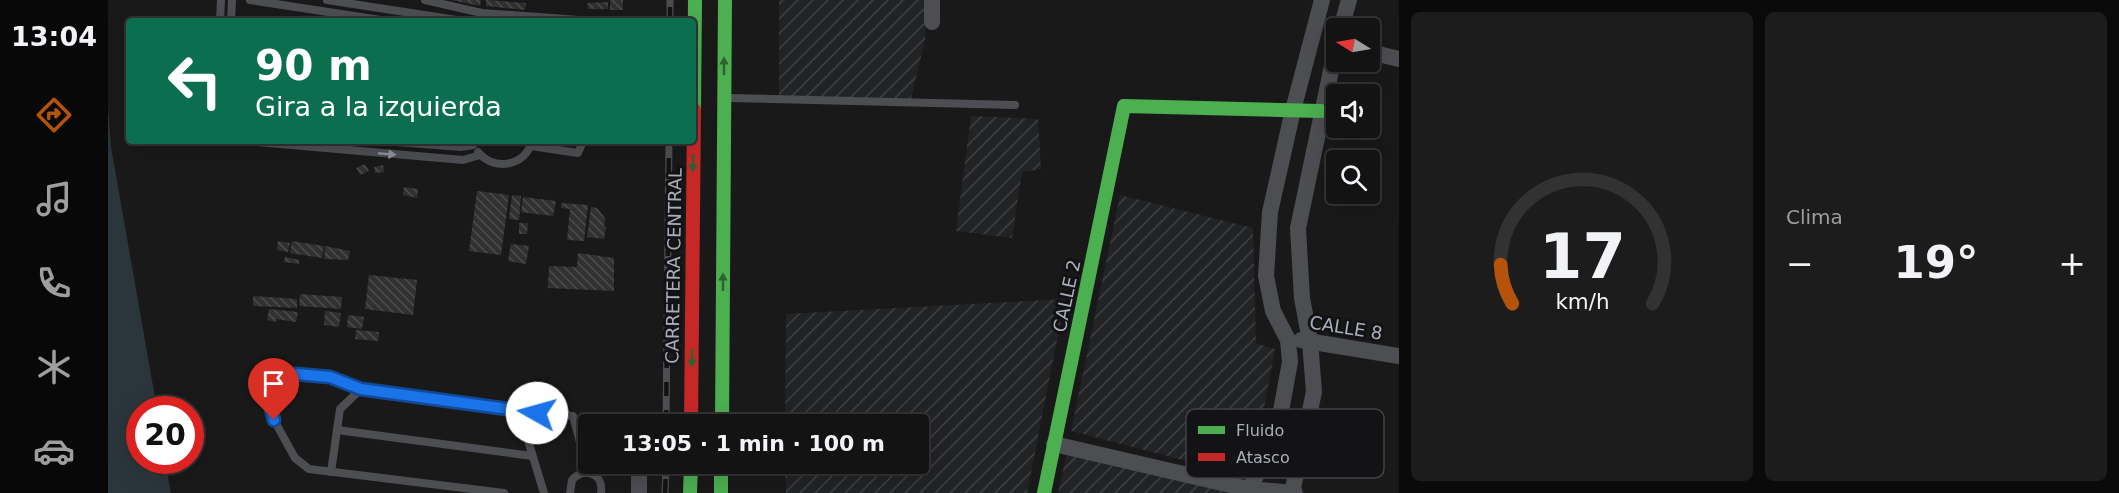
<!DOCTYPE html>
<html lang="es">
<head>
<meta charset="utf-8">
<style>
	:root { --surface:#131313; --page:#1c1c1c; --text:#f1f3f6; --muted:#9d9ea0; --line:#323233; --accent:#b45309 }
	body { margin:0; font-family:"DejaVu Sans",sans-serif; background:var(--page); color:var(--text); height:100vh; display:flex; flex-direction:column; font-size:22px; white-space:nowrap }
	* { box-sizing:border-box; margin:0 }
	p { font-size:20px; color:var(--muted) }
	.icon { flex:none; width:33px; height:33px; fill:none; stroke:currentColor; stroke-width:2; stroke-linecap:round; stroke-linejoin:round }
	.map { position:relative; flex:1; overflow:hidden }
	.side { display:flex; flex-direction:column; gap:12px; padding:12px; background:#0a0a0a; width:720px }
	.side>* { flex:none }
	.guide { position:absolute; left:18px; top:18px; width:570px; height:126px; border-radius:6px; box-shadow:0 6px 24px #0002,0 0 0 2px var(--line); background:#0b6e4f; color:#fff; overflow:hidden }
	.needle { width:39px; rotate:281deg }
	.fabs { position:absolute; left:1218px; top:18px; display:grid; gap:12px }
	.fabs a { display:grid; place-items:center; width:54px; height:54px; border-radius:6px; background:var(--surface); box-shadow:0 6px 24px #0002,0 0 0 2px var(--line); font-size:30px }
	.speed { position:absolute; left:18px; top:396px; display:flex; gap:12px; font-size:30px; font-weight:700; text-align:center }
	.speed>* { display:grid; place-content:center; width:78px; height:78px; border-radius:50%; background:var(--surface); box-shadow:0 6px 24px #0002,0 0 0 2px var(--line); line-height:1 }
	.speed .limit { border:9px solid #d22; background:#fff; color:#111 }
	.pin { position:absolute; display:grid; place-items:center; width:51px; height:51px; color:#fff; margin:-62px -26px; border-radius:50% 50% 50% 0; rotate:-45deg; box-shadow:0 0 6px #0007 }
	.pin .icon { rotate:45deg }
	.me { position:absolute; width:66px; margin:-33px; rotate:277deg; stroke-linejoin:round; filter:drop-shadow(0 0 4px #0008) }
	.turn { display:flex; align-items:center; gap:21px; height:126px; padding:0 30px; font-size:27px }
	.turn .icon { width:78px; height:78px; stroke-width:2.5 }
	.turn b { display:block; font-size:42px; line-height:51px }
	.big { font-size:45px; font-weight:800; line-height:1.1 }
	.side .tile { flex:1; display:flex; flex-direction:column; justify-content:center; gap:9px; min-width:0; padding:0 21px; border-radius:9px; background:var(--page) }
	.side .dial { align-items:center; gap:0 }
	.dial svg { height:156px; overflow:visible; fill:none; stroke:var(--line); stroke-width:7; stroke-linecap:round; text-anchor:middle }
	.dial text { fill:var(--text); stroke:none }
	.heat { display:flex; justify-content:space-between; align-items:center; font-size:33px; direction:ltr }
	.side .tiles { flex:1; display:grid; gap:12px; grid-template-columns:repeat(2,1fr) }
	.trip { position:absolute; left:470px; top:414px; width:351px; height:60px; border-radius:6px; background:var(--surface); box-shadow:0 6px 24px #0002,0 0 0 2px var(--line); font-weight:800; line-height:60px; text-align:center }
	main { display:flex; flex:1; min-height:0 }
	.dock { display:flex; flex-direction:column; width:108px; justify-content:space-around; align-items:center; background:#080808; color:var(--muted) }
	.dock .icon { width:42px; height:42px }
	.dock .selected { color:var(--accent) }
	.dock b { font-size:27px; color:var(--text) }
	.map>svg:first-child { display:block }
	.industrial { fill:url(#industrial-furrows) }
	.water { fill:#2b363c }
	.building { fill:url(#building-back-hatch) }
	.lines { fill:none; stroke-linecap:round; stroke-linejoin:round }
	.lane { stroke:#4c4e52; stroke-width:8 }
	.street { stroke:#4c4e52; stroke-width:16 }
	.fast { stroke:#4caf50; stroke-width:14 }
	.jam { stroke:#c62828; stroke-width:14 }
	.rail-casing { stroke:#4c4e51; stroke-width:7 }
	.rail { stroke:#131315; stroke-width:4.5; stroke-dasharray:14; stroke-linecap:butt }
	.oneway { fill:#306132 }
	.oneway2 { fill:#8d939b }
	.route-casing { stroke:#114b97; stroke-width:15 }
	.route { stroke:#1a73e8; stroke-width:10 }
	.labels { text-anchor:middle; stroke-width:6; stroke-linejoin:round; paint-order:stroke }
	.street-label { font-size:18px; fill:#a9b0ba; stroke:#131315 }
	.key { fill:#131315; stroke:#404247; stroke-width:1.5 }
	.key-label { font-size:16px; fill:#a9b0ba }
</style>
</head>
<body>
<main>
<nav class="dock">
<b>13:04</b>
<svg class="icon selected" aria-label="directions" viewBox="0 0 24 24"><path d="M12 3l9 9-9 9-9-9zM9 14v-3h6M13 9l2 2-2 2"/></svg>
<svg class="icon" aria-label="music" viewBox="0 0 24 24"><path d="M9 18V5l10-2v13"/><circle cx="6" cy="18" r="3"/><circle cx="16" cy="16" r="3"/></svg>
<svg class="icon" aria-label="phone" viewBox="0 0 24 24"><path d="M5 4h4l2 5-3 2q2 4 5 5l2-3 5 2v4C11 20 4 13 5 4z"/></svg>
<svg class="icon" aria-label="climate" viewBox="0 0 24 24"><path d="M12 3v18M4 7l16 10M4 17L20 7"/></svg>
<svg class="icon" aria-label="car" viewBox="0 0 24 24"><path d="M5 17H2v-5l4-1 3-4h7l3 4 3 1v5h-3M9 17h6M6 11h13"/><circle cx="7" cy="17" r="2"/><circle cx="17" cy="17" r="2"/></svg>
</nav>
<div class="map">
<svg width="1291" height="493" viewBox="0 0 1291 493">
	<defs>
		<pattern id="industrial-furrows" width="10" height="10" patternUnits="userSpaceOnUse" patternTransform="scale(1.5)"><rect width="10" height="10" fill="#222325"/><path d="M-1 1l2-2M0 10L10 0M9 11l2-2" fill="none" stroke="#3f4043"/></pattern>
		<pattern id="building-back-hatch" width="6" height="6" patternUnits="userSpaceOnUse" patternTransform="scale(1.5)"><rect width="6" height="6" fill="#313131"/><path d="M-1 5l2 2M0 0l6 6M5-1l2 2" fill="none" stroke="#4c4c4d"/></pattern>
	</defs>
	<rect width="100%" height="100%" fill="#191919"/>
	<g class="industrial">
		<path d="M671 0H818L817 40 802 103 671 101Z"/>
		<path d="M863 116 930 119 933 169 914 172 904 238 848 231Z"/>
		<path d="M1012 195 1145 228 1148 343 1167 349 1150 440 1097 424 1094 465 963 431Z"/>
		<path d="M957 299 919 493H678L677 464H810V424H677L678 314Z"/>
		<path d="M960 448 1116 489 1114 493H950Z"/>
	</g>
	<path class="water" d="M0 107 3 147 49 409 32 410V460L57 461 63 493H0Z"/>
	<g class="building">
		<path d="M343 0H373L372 6Z"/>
		<path d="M378 0 418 3 417 10 378 6Z"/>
		<rect x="502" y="0" width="13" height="10"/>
		<path d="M500 2V9H480L479 3Z"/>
		<path d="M257 164 261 171 252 175 248 168Z"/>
		<path d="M275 165 276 172 267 173 266 167Z"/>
		<path d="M296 187 310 189 309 198 295 195Z"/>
		<path d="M369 191 401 195 393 255 361 251Z"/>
		<path d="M404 195 413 196 411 220 401 219Z"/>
		<path d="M415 197 448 201 445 216 413 212Z"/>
		<path d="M453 203 480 205 476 241 459 240 462 209 453 208Z"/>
		<path d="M483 207 489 208 497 218 496 227H498L496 239 479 237Z"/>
		<path d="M411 223H420L419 234H411Z"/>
		<path d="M170 241 182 243 180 252 169 250Z"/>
		<path d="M184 241 216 246 214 258 182 253Z"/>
		<path d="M403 244 421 246 418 264 400 261Z"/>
		<path d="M217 246 242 251 240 260 216 259Z"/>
		<path d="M470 253 506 258V291L440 288 441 266 469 267Z"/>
		<path d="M177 257 191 260V264L176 262Z"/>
		<path d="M261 275 309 280 305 315 257 309Z"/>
		<path d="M192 294 234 297 233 309 191 306Z"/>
		<path d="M145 296 189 299V308L145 306Z"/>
		<path d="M161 309 190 312 188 322 168 319V322L159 320Z"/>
		<path d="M217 311 233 313 231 327 216 325Z"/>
		<path d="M240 315 256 317 254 329 239 327Z"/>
		<path d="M248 330 271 332 270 341 247 339Z"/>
	</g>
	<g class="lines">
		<g class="lane">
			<path d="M142 0 279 21"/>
			<path d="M219 0 355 21"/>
			<path d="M317 0 374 13 485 21"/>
			<path d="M112 21 113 0"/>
			<path d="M123 21 124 0"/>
			<path d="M623 98 907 105"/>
			<path d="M137 141 355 160 372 155"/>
			<path d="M276 141 353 147 365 145"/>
			<path d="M423 146 470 153 473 146V141"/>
			<path d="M370 152C386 172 418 166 424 141"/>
			<path d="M411 411 436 493"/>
			<path d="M229 430 424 456"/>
			<path d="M223 472 232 409 253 389"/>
			<path d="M396 493 201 469 187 458 166 420 161 404 164 388 173 376C202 371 226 379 253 389L465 416 480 472"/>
			<path d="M462 493 464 480C477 466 496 474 493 493"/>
		</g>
		<g class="street">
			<path d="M824 22V0"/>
			<path d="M1233 28 1241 0"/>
			<path d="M1262 52 1291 59"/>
			<path d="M1193 340 1291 356"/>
			<path d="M946 444 1140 489 1187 493"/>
			<path d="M531 493V464"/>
			<path d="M1139 493 1168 438 1182 362 1180 340 1165 311 1158 276 1162 212 1185 110 1214 0"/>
			<path d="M1184 493 1206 392 1202 341 1194 298 1190 228 1228 47"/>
		</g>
		<g class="fast">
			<path d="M586 110 587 0"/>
			<path d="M614 424 617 0"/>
			<path d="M613 464V493"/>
			<path d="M582 493 583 464"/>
			<path d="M936 493 1016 106 1213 111"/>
		</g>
		<path class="jam" d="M583 424 586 110"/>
		<defs>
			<g id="rail">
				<path d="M562 21V0"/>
				<path d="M558 424 561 141"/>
				<path d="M557 493 558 464"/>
			</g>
		</defs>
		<use href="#rail" class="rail-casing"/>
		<use href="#rail" class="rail"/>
	</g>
	<defs><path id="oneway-solid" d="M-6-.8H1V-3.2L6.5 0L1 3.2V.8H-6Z" transform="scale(1.5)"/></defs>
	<g class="oneway">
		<use href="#oneway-solid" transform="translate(616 66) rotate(-90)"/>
		<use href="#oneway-solid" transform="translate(585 163) rotate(91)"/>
		<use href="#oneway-solid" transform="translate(615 282) rotate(-90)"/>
		<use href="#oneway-solid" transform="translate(584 358) rotate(91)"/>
	</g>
	<use class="oneway2" href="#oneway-solid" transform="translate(279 154) rotate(5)"/>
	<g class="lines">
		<defs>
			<path id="route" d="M166 420C160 400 160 393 173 376L188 374 222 377 253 389 429 413"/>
		</defs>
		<use href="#route" class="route-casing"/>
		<use href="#route" class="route"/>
	</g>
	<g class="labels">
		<g class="street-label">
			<text transform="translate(566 266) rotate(-89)" y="6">CARRETERA CENTRAL</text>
			<text transform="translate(959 296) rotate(-78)" y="6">CALLE 2</text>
			<text transform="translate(1238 328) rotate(9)" y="6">CALLE 8</text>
		</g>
	</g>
	<rect x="1078" y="409" width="198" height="69" rx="9" class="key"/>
	<rect x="1090" y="426" width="27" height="8" fill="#4caf50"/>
	<rect x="1090" y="453" width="27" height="8" fill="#c62828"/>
	<g class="key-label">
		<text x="1128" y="436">Fluido</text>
		<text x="1128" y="463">Atasco</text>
	</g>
</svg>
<div class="fabs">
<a><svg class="needle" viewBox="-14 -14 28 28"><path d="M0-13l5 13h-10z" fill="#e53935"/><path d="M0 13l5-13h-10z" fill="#9d9ea0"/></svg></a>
<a><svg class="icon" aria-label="sound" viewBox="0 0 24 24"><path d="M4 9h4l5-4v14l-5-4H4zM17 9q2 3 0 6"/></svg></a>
<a><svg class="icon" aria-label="search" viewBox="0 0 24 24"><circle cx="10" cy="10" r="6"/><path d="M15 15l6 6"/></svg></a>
</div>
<div class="speed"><div class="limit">20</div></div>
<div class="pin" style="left:166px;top:420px;background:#d93025"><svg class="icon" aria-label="arrive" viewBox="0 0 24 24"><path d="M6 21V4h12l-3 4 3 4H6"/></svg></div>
<svg class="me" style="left:429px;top:413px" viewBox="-20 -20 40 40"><circle r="19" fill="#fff"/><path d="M0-13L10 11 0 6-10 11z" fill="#1a73e8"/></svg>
<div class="trip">13:05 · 1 min · 100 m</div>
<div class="guide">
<div class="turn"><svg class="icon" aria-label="left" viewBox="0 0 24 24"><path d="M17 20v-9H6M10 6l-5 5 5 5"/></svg><div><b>90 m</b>Gira a la izquierda</div></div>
</div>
</div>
<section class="side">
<div class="tiles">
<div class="tile dial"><svg viewBox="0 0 100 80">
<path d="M14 69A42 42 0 1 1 86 69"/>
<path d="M14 69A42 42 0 0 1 8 49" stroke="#b45309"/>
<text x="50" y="56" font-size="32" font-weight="700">17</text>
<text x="50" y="72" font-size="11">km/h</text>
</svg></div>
<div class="tile"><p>Clima</p>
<div class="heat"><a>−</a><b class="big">19°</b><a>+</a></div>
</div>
</div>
</section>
</main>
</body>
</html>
